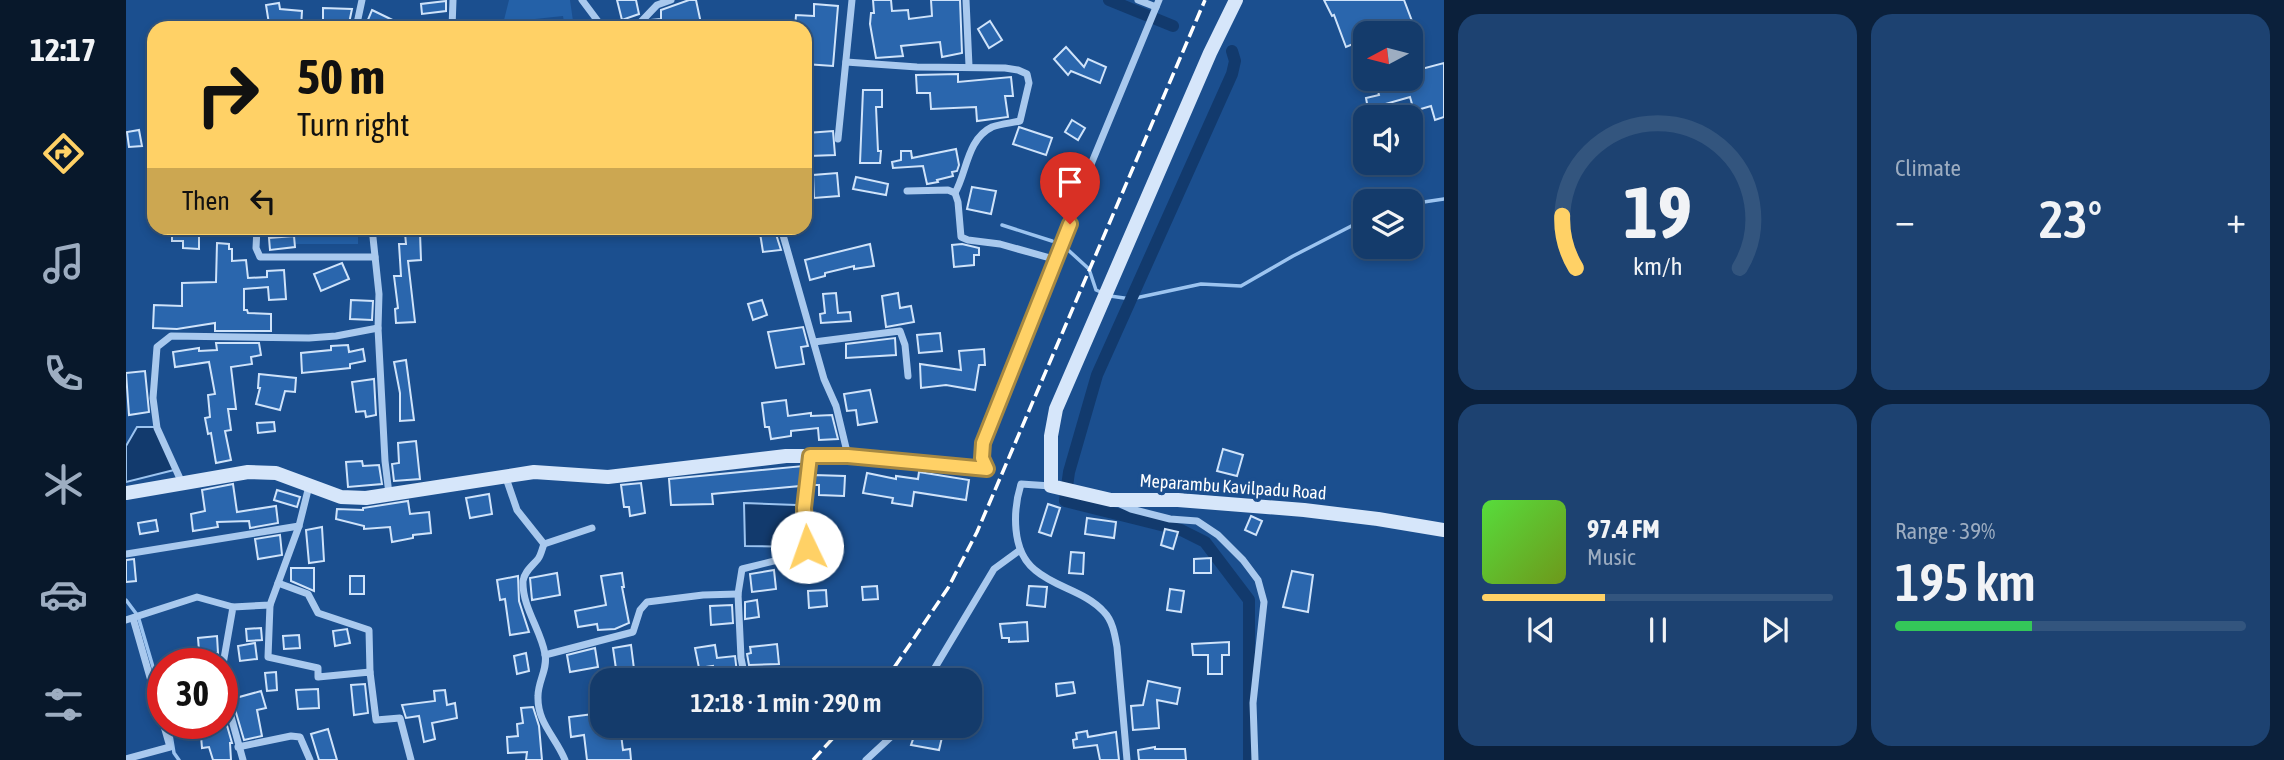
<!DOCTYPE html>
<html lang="en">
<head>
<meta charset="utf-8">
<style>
	:root { --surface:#143b6b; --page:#1d4271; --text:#f1f3f6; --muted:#9dadc1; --line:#33557e; --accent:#ffd166 }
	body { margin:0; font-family:"Asap Condensed",sans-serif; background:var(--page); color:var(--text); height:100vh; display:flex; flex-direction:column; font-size:26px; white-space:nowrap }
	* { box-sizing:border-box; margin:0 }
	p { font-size:23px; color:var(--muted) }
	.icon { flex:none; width:38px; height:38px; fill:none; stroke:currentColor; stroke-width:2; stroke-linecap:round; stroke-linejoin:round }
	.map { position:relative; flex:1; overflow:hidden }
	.drawer { display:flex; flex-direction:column; gap:14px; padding:14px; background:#0b203b; width:840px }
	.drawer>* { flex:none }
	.hud { position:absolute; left:21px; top:21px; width:665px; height:214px; border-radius:21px; box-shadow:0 4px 10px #0003,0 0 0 2px var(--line); background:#ffd166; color:#111; overflow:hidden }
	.needle { width:46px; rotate:263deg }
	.tools { position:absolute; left:1227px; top:21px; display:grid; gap:14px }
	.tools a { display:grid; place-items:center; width:70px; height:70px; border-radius:14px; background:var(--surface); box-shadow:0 4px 10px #0003,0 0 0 2px var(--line); font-size:35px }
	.speed { position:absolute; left:21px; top:648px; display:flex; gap:14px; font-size:35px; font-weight:700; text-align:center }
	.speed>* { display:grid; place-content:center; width:91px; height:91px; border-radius:50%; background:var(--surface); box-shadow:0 4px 10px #0003,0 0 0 2px var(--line); line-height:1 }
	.speed .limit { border:10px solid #d22; background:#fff; color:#111 }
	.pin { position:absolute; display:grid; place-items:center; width:60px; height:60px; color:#fff; margin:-72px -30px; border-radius:50% 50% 50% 0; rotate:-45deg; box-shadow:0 0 7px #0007 }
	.pin .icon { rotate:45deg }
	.me { position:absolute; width:77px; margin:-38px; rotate:357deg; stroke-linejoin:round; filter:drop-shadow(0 0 5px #0008) }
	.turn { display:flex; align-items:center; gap:24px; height:147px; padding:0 35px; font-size:32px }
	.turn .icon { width:91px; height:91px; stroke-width:2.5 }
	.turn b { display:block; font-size:49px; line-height:60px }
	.then { display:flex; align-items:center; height:66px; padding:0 35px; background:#0003; gap:14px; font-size:26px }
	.big { font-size:52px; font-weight:600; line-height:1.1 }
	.drawer .card { flex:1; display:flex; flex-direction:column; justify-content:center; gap:10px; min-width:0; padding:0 24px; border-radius:21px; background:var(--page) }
	.drawer .dial { align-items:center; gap:0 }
	.dial svg { height:182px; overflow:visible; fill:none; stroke:var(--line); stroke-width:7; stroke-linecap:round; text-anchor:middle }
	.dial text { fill:var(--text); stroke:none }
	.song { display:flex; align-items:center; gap:21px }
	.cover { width:84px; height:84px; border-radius:10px; background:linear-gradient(135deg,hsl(110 70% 55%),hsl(80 70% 35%)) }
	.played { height:7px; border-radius:4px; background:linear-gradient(90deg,var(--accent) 35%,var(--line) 35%) }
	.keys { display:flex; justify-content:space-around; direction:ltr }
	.heat { display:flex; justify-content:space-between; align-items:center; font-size:38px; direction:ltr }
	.charge { height:10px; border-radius:5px; background:linear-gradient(90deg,#34c759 39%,var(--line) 0) }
	.drawer .tiles { flex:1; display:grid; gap:14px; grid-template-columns:repeat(2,1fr) }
	.trip { position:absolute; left:464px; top:668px; width:392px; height:70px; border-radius:21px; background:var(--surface); box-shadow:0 4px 10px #0003,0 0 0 2px var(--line); font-weight:600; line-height:70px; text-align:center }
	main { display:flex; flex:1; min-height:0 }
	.tab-bar { display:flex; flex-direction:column; width:126px; justify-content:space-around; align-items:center; background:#08182b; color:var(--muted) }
	.tab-bar .icon { width:49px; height:49px }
	.tab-bar .selected { color:var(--accent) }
	.tab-bar b { font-size:32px; color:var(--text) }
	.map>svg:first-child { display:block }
	.green { fill:#2461a8 }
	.water { fill:#123a6d; stroke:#9cc4f0; stroke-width:2 }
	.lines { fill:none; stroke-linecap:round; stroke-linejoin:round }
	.stream { stroke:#9cc4f0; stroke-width:3.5 }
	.canal { stroke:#123a6d; stroke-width:12 }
	.building { fill:#2a66ad; stroke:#cfe3fa; stroke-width:2 }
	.street { stroke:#a9c9ee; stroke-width:7 }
	.secondary { stroke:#d6e6fa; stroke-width:14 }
	.rail { stroke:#fff; stroke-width:3.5; stroke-dasharray:12 5; stroke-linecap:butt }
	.route-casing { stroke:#a68842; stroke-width:18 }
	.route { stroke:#ffd166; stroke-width:12 }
	.labels { text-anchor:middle; stroke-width:7; stroke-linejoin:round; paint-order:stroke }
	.street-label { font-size:18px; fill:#fff; stroke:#1b4f8f }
</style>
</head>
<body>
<main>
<nav class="tab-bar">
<b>12:17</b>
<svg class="icon selected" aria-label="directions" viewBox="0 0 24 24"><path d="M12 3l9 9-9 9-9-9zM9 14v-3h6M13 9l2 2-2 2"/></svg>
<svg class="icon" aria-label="music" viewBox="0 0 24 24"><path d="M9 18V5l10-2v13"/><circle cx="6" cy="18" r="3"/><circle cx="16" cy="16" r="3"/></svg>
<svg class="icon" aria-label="phone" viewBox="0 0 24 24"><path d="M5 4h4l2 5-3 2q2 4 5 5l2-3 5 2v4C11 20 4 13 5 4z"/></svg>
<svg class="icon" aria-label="climate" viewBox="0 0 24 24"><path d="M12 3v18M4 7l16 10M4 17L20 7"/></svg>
<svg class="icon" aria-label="car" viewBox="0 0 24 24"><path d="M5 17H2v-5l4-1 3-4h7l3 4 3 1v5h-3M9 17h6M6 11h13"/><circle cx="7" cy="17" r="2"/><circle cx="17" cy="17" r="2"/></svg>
<svg class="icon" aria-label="filters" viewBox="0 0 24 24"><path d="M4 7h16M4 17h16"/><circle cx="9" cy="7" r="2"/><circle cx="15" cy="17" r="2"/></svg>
</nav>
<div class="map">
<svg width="1318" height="760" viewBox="0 0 1318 760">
	<rect width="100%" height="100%" fill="#1b4f8f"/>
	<g class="green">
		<path d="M383 0H444L448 28H439L437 16 409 19 410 28H376Z"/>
		<rect x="144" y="228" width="88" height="16"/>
	</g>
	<g class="water">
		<path d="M11 427H32L48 470 0 482V446Z"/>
		<path d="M618 503 670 505 671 547 619 546Z"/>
	</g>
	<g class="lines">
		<g class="stream">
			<path d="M1284 204 1318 199"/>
			<path d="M876 225 926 241"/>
			<path d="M940 248 963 269 970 290 977 293"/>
			<path d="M984 296 1005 299 1075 284 1115 286 1167 256 1239 219"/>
			<path d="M0 600 12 616 37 701"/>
			<path d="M43 723 48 753 53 760"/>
		</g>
		<g class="canal">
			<path d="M983 0 1047 26"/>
			<path d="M1106 51 1109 61 1106 74 971 375 943 472 939 501 1055 530 1079 542 1123 600V760"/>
		</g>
	</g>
	<g class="building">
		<path d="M491 0H510L513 14 496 20Z"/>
		<path d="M563 0H570L576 28H517L525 20 535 19V10Z"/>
		<path d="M747 0H765L766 11 782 10 783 19 806 16 805 0H834L836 53 816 57 814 42 775 46 777 56 750 58 744 24 745 13H748Z"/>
		<path d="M1198 0H1278L1289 29 1279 33H1239V39L1220 47 1208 15 1206 16Z"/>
		<path d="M320 1V11L296 14 295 4Z"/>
		<path d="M153 3 154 9 176 11 175 28H158L159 22 143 24 140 5Z"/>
		<path d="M688 4 712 6 707 66 679 64V28H669L670 15 688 16Z"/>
		<path d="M197 8 226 9 222 28H197Z"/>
		<path d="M246 10 283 28H252L241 22Z"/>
		<path d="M864 21 876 40 863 48 852 29Z"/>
		<path d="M940 47 958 67 962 59 980 67 974 83 945 71 942 75 928 59Z"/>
		<path d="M1318 63V117L1309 120 1305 106 1288 111 1284 97 1242 109 1240 98 1253 95 1250 82 1262 79H1284V72Z"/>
		<path d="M832 74V82L885 77 887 96H879L882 117 851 121 850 107 805 109 804 93H791L790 75Z"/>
		<path d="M737 90H756V107H750L752 151H755L754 163H734Z"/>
		<path d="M946 120 959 128 952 140 939 132Z"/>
		<path d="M893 127 926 138 920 155 887 144Z"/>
		<path d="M13 130 16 146 3 147 1 132Z"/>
		<path d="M707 131 709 155 683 156 681 133Z"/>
		<path d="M830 149 833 165 831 171 826 172 827 176 811 180 812 182 801 184 797 166 767 168 766 162 775 160V151H785L786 158Z"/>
		<path d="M711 173 713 196 688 198 687 175Z"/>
		<path d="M730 177 762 184 760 195 727 189Z"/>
		<path d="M846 187 870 191 865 214 841 209Z"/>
		<path d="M46 228H62V235H73V249L57 248V241H46Z"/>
		<path d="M649 231 655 250 637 252 634 233Z"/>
		<path d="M279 233H294L295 260 282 261 289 322 270 323 269 309 272 308 268 276H275L273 244H280Z"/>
		<path d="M168 236 169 247 144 250 143 238Z"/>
		<path d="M91 243 103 244V249H106V261L120 260 122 278 141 277V271L158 270 160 299 143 300 142 287 118 289V310H121L122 313 145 314V331H89V323L51 329 27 328 28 305 56 306V283L90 282Z"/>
		<path d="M744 244 748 266 728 269V266L699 273V276L684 280 679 260Z"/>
		<path d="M836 244 853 248V255H848V265L828 267 826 245Z"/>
		<path d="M216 263 223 279 195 291 188 274Z"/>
		<path d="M710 293 712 313 724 312 725 321 695 323 694 314 699 313 697 294Z"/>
		<path d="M772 293 774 308 785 306 788 322 760 327 756 296Z"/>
		<path d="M225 300 247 301 246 320 224 319Z"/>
		<path d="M636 300 641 315 627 320 622 304Z"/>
		<path d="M677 327 682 346 675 347 678 364 650 368 642 332Z"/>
		<path d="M814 333 816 351 793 353 791 335Z"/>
		<path d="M769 338 770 355 720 358V344Z"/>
		<path d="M90 343H133L135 355 125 357 126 364 105 367 110 409H102L105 430 99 431 105 460 90 463 85 433 82 434 79 418 84 417 82 395 89 394 83 362 49 367 47 352 73 348V351L91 350Z"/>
		<path d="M222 345 223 352 237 349 239 361 224 364V368L176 373 175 353 205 350V346Z"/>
		<path d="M858 349 859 365H853L849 390 820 385 795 388 794 364 835 370 833 351Z"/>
		<path d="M280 360 288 420 274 421V393L268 362Z"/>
		<path d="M19 371 23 412 3 415 0 373Z"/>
		<path d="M133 374 170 378 169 392 159 391 154 410 130 404 134 388H132Z"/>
		<path d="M248 379 250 415 240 417 239 411 230 412 226 382Z"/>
		<path d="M744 390 751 422 732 425 730 410 721 411 718 394Z"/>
		<path d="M660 400 662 416 685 413V416L706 415 712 439 693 440 692 428 665 431V436L645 439 643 427H639L636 403Z"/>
		<path d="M148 422 149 431 132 433 131 423Z"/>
		<path d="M290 441 294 479 268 481 266 464 273 463 272 443Z"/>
		<path d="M1097 449 1117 455 1111 476 1091 471Z"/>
		<path d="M236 461 237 466 253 465 256 484 222 487 220 462Z"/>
		<path d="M677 466 674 486 586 494 587 504 545 505 543 479Z"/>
		<path d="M793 472 843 480 840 500 788 492 786 506 766 503 767 498 737 493 741 473 770 479V476L792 479Z"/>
		<path d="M688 475 719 476 718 496 693 495V485H687Z"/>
		<path d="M515 483 519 513 504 516 503 507H498L495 485Z"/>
		<path d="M107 484 111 512 150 506 152 523 124 528 123 521 91 522 92 527 67 531 65 514 79 511 76 490Z"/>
		<path d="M151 490 174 497 171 507 148 500Z"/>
		<path d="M363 494 366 514 344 518 340 498Z"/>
		<path d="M282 501 284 514 303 512 305 533 287 535V538L266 542 264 527 238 529V526L210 519 211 509 237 510V508Z"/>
		<path d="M922 504 934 508 925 536 913 532Z"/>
		<path d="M1125 516 1136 521 1130 535 1119 530Z"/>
		<path d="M961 518 990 522 988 538 959 534Z"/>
		<path d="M30 520 32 531 14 534 12 523Z"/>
		<path d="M196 527 198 561 183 563 180 530Z"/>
		<path d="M1039 529 1052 532 1047 549 1035 545Z"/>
		<path d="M154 535 156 555 132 559 129 539Z"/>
		<path d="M945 552 958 553 957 574 943 573Z"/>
		<path d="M1085 558V573H1068V559Z"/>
		<path d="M8 559 10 581 0 582V560Z"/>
		<path d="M165 568H188V591L165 581Z"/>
		<path d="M648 570 650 589 626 592 624 574Z"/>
		<path d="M1166 571 1187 575 1182 612 1157 607Z"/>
		<path d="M431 573 434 595 406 600 404 578Z"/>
		<path d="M496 573 498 587H496L503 623 489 629 472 630 471 624 452 627 449 611 480 605 475 576Z"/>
		<rect x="224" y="576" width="14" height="18"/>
		<path d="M392 576 393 601 403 632 384 635 379 599 374 600 371 580Z"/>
		<path d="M751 586 752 599 737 600 736 587Z"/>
		<path d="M903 586 921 587 919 607 901 605Z"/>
		<path d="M1044 589 1058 591 1055 612 1041 610Z"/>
		<path d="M700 590 701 606 683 608 682 591Z"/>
		<path d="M631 600 633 617 619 619V602Z"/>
		<path d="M606 605 607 623 585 625 584 606Z"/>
		<path d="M901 622 902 641 883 642V638H876L874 624Z"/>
		<path d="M135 628 136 640 121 641 120 629Z"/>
		<path d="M221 629 224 643 209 646 207 631Z"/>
		<path d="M173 635 174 648 158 649 157 636Z"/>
		<path d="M91 636 92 653H89L91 663H74L72 638Z"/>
		<path d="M1103 642V655H1096V674H1082V655H1067L1066 644Z"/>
		<path d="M129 643 131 659 114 661 112 646Z"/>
		<path d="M651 644 653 664 623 665 621 654 625 653 624 647Z"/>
		<path d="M505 645 508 669 500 670 501 675 491 676 487 648Z"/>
		<path d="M589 645 591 658 609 656 611 673 589 677 587 666 573 668 569 648Z"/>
		<path d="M469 648 472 667 444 672 441 655Z"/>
		<path d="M400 653 403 671 391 674 388 656Z"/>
		<path d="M687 670 688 681H670V672Z"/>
		<path d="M150 672 151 690 141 691 139 673Z"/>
		<path d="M1022 681 1054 688 1051 704 1031 700 1033 728 1007 730 1005 706 1017 705Z"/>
		<path d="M947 682 949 693 931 696 930 684Z"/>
		<path d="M239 684 242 713 228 715 225 685Z"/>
		<path d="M192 689 193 708 172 709 170 690Z"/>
		<path d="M319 690 321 705 329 703 331 718 306 723 309 739 298 742 293 716 280 718 276 705 309 701 308 691Z"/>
		<path d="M135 691 140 708 131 710 136 736 118 740 106 699Z"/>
		<path d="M407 707 413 726 416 760H400L401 752 382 753 381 737 392 736 391 724 397 723 395 708Z"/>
		<path d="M96 708 106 743H104L105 760H87L83 747 76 748 75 736 77 735 74 723H96Z"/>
		<path d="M476 713V726H494L497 750 504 749 505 760H461L458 735 445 737 443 717Z"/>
		<path d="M802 726H835L831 737 817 733 813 750 785 745 790 731 800 733Z"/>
		<path d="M202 729 211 760H193L185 734Z"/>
		<path d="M961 731 962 737 990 732 993 760H974L971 745 948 748 947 740 951 739 950 733Z"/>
		<path d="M1029 747V749H1059L1060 760H1013L1012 750Z"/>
	</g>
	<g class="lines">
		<g class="street">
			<path d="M456 0 477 28"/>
			<path d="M840 0 843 66"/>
			<path d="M1012 0 1030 7"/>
			<path d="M230 28 236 0"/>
			<path d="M326 28 327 0"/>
			<path d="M509 28 531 5 545 0"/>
			<path d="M720 62 791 67 879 68 892 70 901 74 903 83 894 121C885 123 874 124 866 127 841 139 841 172 829 193"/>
			<path d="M24 112 28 111"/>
			<path d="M712 139 726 0"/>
			<path d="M781 191 822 190 829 193 832 202 835 237 842 240 874 244 931 260"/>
			<path d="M131 228 130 248 134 257H249"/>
			<path d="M246 228 253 294 252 328 259 461 263 494"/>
			<path d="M655 228 698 379 710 406 722 456"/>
			<path d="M688 342 774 331 779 345 782 376"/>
			<path d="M861 469 856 458 857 443 931 260 966 162 1033 0"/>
			<path d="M380 478 391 510 418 544C416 549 415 555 412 559 406 566 398 572 397 581 396 607 415 630 419 654 422 669 412 681 412 696 411 723 430 737 439 760"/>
			<path d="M56 483 31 428 27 398 31 347 45 336 183 338 210 336 252 328"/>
			<path d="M925 486 895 484C887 510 885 551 909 570 930 588 959 591 978 612 987 621 989 636 991 647L1001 760"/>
			<path d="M992 503 1005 509 1044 519 1071 521 1092 535 1117 560 1132 580 1138 602 1127 703 1129 760"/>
			<path d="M418 544 466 528"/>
			<path d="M0 554 173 526"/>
			<path d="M152 583 182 594 192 613 243 630 244 672"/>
			<path d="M144 605 142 657 192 668V677L244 672 250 720 274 718 285 760"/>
			<path d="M0 620 71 597 107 607"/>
			<path d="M419 655 507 632 514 610 521 602 577 595 612 594"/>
			<path d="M96 670 107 607 144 605 173 526 183 486"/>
			<path d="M636 672 622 673 617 668 615 658 612 594 616 569 672 555 681 547 678 508 684 457"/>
			<path d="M801 681 868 569 894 550"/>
			<path d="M96 684 117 760"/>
			<path d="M112 747 165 736 174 737 184 760"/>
			<path d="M0 759 44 747 7 618"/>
			<path d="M740 760 767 735 772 726"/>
		</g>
		<g class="secondary">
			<path d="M1110 0 1084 53 930 409 925 436V486L985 500H1052L1178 510 1252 519 1318 530"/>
			<path d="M0 493 122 472 150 473 215 497 240 498 408 472 482 477 660 456H722L861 469"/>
		</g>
		<g class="rail">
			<path d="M759 681 822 588 851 532 1079 0"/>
			<path d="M687 760 718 726"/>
		</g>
	</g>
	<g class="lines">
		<defs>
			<path id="route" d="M681 547 678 508 684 456H722L861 469 856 458 857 443 944 224"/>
		</defs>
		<use href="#route" class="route-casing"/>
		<use href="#route" class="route"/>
	</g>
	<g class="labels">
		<g class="street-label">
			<text transform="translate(1107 487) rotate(4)" y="6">Meparambu Kavilpadu Road</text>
		</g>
	</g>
</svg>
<div class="tools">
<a><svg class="needle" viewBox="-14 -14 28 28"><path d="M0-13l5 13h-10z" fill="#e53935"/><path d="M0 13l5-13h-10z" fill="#9dadc1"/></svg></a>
<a><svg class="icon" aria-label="sound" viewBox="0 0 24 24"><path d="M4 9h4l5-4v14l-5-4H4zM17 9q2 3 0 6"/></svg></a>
<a><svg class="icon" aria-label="layers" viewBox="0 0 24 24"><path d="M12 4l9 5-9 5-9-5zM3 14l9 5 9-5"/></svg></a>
</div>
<div class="speed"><div class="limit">30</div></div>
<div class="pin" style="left:944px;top:224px;background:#d93025"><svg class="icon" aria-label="arrive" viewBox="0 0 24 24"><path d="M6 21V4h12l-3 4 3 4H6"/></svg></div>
<svg class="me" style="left:681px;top:547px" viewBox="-20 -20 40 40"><circle r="19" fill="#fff"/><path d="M0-13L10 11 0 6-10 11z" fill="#ffd166"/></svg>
<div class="trip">12:18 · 1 min · 290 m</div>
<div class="hud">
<div class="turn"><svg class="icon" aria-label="right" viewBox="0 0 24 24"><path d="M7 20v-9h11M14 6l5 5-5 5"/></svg><div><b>50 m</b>Turn right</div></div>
<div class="then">Then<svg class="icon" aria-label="left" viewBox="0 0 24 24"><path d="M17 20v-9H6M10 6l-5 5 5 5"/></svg></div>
</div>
</div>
<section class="drawer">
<div class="tiles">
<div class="card dial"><svg viewBox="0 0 100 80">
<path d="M14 69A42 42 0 1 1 86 69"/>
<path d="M14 69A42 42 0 0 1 8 46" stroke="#ffd166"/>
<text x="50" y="56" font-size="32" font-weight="700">19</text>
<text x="50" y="72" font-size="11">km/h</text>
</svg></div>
<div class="card"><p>Climate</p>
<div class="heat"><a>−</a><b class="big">23°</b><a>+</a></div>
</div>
<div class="card">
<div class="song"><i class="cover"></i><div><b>97.4 FM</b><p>Music</p></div></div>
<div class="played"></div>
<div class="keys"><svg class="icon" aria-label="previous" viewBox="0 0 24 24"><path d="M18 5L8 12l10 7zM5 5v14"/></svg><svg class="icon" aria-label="pause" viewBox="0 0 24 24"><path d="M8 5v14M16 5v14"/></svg><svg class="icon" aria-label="next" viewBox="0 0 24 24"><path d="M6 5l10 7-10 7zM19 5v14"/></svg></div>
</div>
<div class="card"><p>Range · 39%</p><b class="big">195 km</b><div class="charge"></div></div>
</div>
</section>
</main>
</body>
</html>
